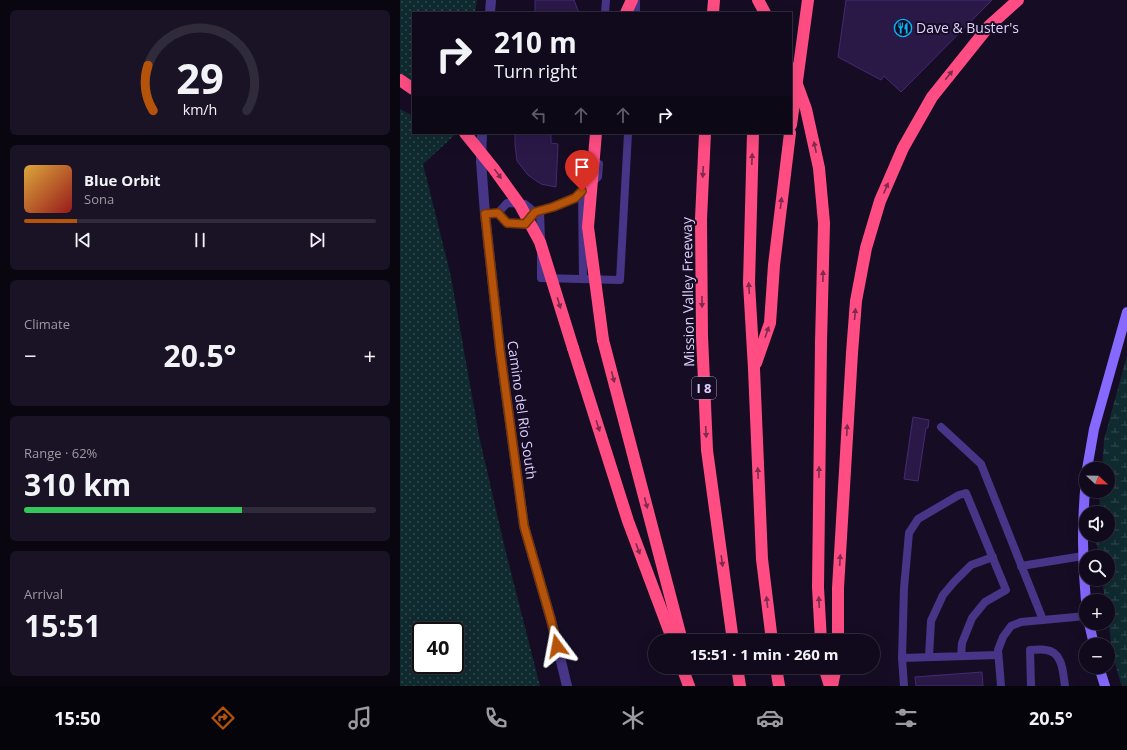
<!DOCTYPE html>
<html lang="en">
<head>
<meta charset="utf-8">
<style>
	:root { --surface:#100a1c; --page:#191325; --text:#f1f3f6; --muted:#9c9aa3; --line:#302b3b; --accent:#b45309 }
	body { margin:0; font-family:"Open Sans",sans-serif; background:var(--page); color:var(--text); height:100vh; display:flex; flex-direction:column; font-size:15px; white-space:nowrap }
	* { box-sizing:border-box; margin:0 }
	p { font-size:13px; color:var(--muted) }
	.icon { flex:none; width:22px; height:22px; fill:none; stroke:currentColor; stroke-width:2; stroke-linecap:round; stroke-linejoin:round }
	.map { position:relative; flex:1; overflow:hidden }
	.panel { display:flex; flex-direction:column; gap:10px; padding:10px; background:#09060f; width:400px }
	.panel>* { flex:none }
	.hud { position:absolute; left:12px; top:12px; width:380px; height:122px; border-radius:0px; box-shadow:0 4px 16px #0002,0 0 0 1px var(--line); background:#100a1c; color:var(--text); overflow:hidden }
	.needle { width:26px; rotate:112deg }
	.controls { position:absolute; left:679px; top:462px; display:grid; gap:8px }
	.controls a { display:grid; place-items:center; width:36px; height:36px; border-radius:50%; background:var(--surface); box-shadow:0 4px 16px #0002,0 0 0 1px var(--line); font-size:20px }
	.speed { position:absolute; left:12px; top:622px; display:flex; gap:8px; font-size:20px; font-weight:700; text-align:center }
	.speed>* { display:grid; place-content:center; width:52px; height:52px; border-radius:50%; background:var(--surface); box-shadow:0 4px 16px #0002,0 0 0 1px var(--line); line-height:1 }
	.speed .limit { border:2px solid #111; border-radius:6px; background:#fff; color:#111 }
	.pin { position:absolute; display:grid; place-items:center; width:34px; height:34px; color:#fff; margin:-41px -17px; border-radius:50% 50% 50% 0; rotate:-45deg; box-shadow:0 0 4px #0007 }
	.pin .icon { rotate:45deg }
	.me { position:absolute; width:44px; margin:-22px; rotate:347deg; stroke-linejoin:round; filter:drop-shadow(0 0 3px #0008) }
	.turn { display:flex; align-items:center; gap:14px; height:84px; padding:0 16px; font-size:18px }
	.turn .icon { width:52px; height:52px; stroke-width:2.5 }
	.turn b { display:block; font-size:28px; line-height:34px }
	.lanes { display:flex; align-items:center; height:38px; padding:0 16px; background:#0003; justify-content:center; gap:20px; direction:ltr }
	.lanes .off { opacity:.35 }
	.big { font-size:30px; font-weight:700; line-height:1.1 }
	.panel .card { flex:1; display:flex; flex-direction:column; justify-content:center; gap:6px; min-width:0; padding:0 14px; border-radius:6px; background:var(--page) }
	.panel .dial { align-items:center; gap:0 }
	.dial svg { height:104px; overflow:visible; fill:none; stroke:var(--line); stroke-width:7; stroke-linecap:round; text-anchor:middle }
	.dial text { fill:var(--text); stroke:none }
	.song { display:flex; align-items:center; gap:12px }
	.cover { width:48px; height:48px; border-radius:6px; background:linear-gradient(135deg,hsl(40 70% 55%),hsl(0 70% 35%)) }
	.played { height:4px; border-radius:2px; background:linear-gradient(90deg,var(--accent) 15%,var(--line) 15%) }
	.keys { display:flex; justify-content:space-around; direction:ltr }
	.heat { display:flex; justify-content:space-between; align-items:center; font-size:22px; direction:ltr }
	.charge { height:6px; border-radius:3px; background:linear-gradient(90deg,#34c759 62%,var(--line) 0) }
	.trip { position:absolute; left:248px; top:634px; width:232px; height:40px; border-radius:20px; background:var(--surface); box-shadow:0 4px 16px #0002,0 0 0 1px var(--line); font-weight:700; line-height:40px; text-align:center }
	.tabs { display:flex; height:64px; justify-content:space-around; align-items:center; background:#06040b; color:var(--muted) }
	.tabs .icon { width:28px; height:28px }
	.tabs .selected { color:var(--accent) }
	.tabs b { font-size:18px; color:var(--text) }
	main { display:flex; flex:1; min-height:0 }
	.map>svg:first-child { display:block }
	.grass { fill:url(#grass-dots); fill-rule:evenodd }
	.wetland { fill:url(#wetland-marsh) }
	.building { fill:#2a1847; stroke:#452975 }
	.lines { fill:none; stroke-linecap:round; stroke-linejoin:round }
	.service { stroke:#473587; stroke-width:8 }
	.tertiary { stroke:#473587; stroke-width:10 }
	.secondary { stroke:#8669ff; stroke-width:10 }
	.motorway { stroke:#ff4d83; stroke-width:12 }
	.motorway-bridge { stroke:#ff4d83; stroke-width:12 }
	.oneway { fill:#7f2a4f }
	.route-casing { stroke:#753606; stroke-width:10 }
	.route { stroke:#b45309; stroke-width:7 }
	.labels { text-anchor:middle; stroke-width:4; stroke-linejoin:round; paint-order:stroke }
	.shield { fill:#160d25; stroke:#a397be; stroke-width:1 }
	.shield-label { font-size:13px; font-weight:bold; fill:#dfd2ff }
	.poi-label { font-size:14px; fill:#dfd2ff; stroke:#160d25; text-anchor:start }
	.street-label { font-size:14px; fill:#dfd2ff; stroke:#160d25 }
</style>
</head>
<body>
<main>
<section class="panel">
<div class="card dial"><svg viewBox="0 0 100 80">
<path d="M14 69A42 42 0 1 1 86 69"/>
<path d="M14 69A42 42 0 0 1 10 34" stroke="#b45309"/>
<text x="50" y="56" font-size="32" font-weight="700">29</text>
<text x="50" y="72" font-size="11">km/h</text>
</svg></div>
<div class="card">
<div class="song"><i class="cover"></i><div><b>Blue Orbit</b><p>Sona</p></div></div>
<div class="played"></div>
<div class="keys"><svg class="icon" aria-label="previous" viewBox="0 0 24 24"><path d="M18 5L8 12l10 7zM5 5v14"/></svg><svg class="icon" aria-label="pause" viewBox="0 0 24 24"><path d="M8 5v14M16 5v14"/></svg><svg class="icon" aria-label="next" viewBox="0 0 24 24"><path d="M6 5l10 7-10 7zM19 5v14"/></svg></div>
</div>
<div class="card"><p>Climate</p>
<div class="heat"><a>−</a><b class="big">20.5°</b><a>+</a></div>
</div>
<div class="card"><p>Range · 62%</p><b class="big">310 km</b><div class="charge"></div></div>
<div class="card"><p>Arrival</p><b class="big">15:51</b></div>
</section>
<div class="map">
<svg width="727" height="686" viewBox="0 0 727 686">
	<defs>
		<pattern id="grass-dots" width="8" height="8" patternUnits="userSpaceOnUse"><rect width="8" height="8" fill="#102b30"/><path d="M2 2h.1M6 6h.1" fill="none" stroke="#32494f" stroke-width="1.8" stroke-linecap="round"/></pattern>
		<pattern id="wetland-marsh" width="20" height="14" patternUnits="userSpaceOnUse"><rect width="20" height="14" fill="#102b30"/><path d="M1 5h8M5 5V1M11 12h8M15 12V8" fill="none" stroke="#32494f"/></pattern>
	</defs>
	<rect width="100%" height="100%" fill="#160d25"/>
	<g class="grass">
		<path d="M0 0H77L75 13H13V82L0 74Z"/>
		<path d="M0 109 13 116V133H57L23 164 51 277 79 436 105 549 140 686H0ZM21 631H55V665H21Z"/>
	</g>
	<path class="wetland" d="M727 355V686H722C712 659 708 629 708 601H705L702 579H708V557H699L696 542 697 535H708V513H699L700 491H708V469H702L704 440Z"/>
	<g class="building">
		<path d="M135 0H174L179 13H135Z"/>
		<path d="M446 0H592L501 92 484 76 481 80 438 57Z"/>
		<path d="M115 133H151V143L158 144 156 187 141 184 128 175 117 161 115 144Z"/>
		<path d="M513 417 529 420 528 428H526L518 481 504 479Z"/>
		<path d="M582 672 583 686H516L515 677Z"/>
	</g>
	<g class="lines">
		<g class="service">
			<path d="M205 13 206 0"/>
			<path d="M236 13V0"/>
			<path d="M182 191 183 279"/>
			<path d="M140 211 141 241"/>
			<path d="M136 212 153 207 175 197 198 177 199 164"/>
			<path d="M85 214 98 213 107 203 125 204 135 212 125 224 107 223 98 213"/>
			<path d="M141 255V278L220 280 228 133"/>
			<path d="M541 427 581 464 643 620"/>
			<path d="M621 566 683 556"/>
			<path d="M561 656 562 643 572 618 585 602 606 590 566 493 559 495 518 519 509 533 504 588 502 658 598 655"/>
			<path d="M529 657 531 621 543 595 554 582 571 565 593 557"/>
			<path d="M502 658 504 686"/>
			<path d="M601 686 598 650 603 637 611 626 621 622 686 616"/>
			<path d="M631 686 630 650C635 650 641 649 646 650 663 652 663 673 665 686"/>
		</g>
		<g class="tertiary">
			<path d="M90 13 91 0"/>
			<path d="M82 133 81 161 85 214 100 350 124 526 151 620 167 686"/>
		</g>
		<g class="secondary">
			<path d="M687 469 694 429 727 312"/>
			<path d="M686 480C682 520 682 561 686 601"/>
			<path d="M689 623 694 645"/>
			<path d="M699 667 705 686"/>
		</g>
		<g class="motorway">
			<path d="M226 13 232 0"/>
			<path d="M313 13 314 0"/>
			<path d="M0 80 13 89"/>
			<path d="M391 125 408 0"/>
			<path d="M305 133 301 219 302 336 307 450 333 641"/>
			<path d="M353 133 349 283 354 369 362 559 372 641"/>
			<path d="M203 340 282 641"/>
			<path d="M173 348 228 521 273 641"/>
			<path d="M356 363 370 323 374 265 390 133"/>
			<path d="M421 641 418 587 421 343"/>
			<path d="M438 641V588L452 353 456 301 466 248 480 201 503 148 532 97 589 26 618 0"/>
			<path d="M282 667 289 686"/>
			<path d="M337 667 340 686"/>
			<path d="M376 667 379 686"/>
			<path d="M424 667 430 686"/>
			<path d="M432 686 436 667"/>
		</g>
		<g class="motorway-bridge">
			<path d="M358 0 365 13"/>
			<path d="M391 68 406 109 419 168 424 223 421 343"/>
			<path d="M65 133 94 169 120 205 140 242 173 348"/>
			<path d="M196 133 188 227 203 340"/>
		</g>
	</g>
	<defs><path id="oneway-solid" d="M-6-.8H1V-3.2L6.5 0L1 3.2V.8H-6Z"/></defs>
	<g class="oneway">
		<use href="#oneway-solid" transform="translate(549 75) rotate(-51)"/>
		<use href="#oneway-solid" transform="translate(415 147) rotate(-102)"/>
		<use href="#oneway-solid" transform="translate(352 159) rotate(-88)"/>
		<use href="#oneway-solid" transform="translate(303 172) rotate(93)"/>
		<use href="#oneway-solid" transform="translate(98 174) rotate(54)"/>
		<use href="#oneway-solid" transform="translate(486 188) rotate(-67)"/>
		<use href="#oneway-solid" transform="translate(381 203) rotate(-83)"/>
		<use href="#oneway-solid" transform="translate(423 276) rotate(-89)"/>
		<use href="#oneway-solid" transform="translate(349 288) rotate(-93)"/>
		<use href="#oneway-solid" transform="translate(302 302) rotate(90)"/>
		<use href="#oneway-solid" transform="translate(159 303) rotate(73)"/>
		<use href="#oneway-solid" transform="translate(455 314) rotate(-85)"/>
		<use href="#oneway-solid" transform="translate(367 332) rotate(-71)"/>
		<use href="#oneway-solid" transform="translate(213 377) rotate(76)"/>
		<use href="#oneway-solid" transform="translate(198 426) rotate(72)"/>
		<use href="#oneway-solid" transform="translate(447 430) rotate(-87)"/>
		<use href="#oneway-solid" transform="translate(306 432) rotate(87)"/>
		<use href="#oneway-solid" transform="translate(419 472) rotate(-89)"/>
		<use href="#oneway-solid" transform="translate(358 473) rotate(-92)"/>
		<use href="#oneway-solid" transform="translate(246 503) rotate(75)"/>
		<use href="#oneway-solid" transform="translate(238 549) rotate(70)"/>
		<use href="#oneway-solid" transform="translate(440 560) rotate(-87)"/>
		<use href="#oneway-solid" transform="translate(322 561) rotate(82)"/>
		<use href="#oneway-solid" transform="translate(367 602) rotate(-97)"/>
		<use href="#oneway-solid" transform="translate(419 602) rotate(-93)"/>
	</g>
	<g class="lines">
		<defs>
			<path id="route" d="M157 646 151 620 124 526 100 350 85 214 98 213 107 223 125 224 135 212 153 207 175 198 182 191"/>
		</defs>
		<use href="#route" class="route-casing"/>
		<use href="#route" class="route"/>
	</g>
	<defs>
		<symbol id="restaurant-ring" viewBox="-11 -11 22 22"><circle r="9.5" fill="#160d25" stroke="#00b8fd" stroke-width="1.5"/><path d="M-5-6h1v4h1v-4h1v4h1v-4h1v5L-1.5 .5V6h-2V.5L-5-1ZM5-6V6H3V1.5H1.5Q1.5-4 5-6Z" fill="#00b8fd"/></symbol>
	</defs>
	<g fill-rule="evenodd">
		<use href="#restaurant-ring" x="493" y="18" width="20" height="20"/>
	</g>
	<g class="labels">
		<rect class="shield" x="292" y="377" width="24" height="22" rx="3"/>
		<g class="shield-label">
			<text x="304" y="393">I 8</text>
		</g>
		<g class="poi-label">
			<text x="516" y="33">Dave &amp; Buster's</text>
		</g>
		<g class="street-label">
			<text transform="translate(288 292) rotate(-91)" y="5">Mission Valley Freeway</text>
			<text transform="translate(122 410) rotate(82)" y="5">Camino del Rio South</text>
		</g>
	</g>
</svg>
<div class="controls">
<a><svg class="needle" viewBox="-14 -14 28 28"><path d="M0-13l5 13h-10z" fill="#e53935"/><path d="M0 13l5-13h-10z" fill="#9c9aa3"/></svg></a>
<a><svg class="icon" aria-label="sound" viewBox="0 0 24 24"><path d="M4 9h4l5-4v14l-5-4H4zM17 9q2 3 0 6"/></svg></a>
<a><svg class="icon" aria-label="search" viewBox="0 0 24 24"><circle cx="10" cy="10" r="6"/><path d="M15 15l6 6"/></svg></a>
<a>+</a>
<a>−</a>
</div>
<div class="speed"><div class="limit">40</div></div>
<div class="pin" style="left:182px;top:191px;background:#d93025"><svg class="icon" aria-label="arrive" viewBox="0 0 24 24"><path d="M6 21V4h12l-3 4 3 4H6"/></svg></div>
<svg class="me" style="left:157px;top:646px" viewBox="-20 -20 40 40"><path d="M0-17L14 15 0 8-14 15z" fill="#b45309" stroke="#fff" stroke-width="4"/></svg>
<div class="trip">15:51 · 1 min · 260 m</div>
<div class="hud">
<div class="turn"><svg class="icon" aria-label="right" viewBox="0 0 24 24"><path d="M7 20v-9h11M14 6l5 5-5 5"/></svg><div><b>210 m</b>Turn right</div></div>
<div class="lanes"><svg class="icon off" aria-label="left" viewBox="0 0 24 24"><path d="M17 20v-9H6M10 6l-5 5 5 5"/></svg><svg class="icon off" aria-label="ahead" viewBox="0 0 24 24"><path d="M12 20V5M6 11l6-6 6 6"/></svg><svg class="icon off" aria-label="ahead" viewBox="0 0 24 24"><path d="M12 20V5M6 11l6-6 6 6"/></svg><svg class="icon" aria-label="right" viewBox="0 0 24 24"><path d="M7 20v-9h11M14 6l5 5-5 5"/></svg></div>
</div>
</div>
</main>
<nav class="tabs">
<b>15:50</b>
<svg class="icon selected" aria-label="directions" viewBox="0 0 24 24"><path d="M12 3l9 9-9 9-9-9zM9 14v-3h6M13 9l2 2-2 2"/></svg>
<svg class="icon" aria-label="music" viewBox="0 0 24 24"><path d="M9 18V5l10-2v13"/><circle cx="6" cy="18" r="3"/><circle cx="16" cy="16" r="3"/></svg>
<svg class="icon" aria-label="phone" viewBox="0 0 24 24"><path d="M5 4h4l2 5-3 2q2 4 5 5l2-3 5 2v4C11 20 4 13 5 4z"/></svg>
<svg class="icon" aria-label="climate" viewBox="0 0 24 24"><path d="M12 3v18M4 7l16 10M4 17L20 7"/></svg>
<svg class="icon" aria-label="car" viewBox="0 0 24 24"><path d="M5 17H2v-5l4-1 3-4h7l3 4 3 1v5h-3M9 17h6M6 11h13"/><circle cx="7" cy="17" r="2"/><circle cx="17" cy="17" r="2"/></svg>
<svg class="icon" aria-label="filters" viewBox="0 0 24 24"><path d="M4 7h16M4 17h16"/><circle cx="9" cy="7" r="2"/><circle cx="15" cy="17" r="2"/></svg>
<b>20.5°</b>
</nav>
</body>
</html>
